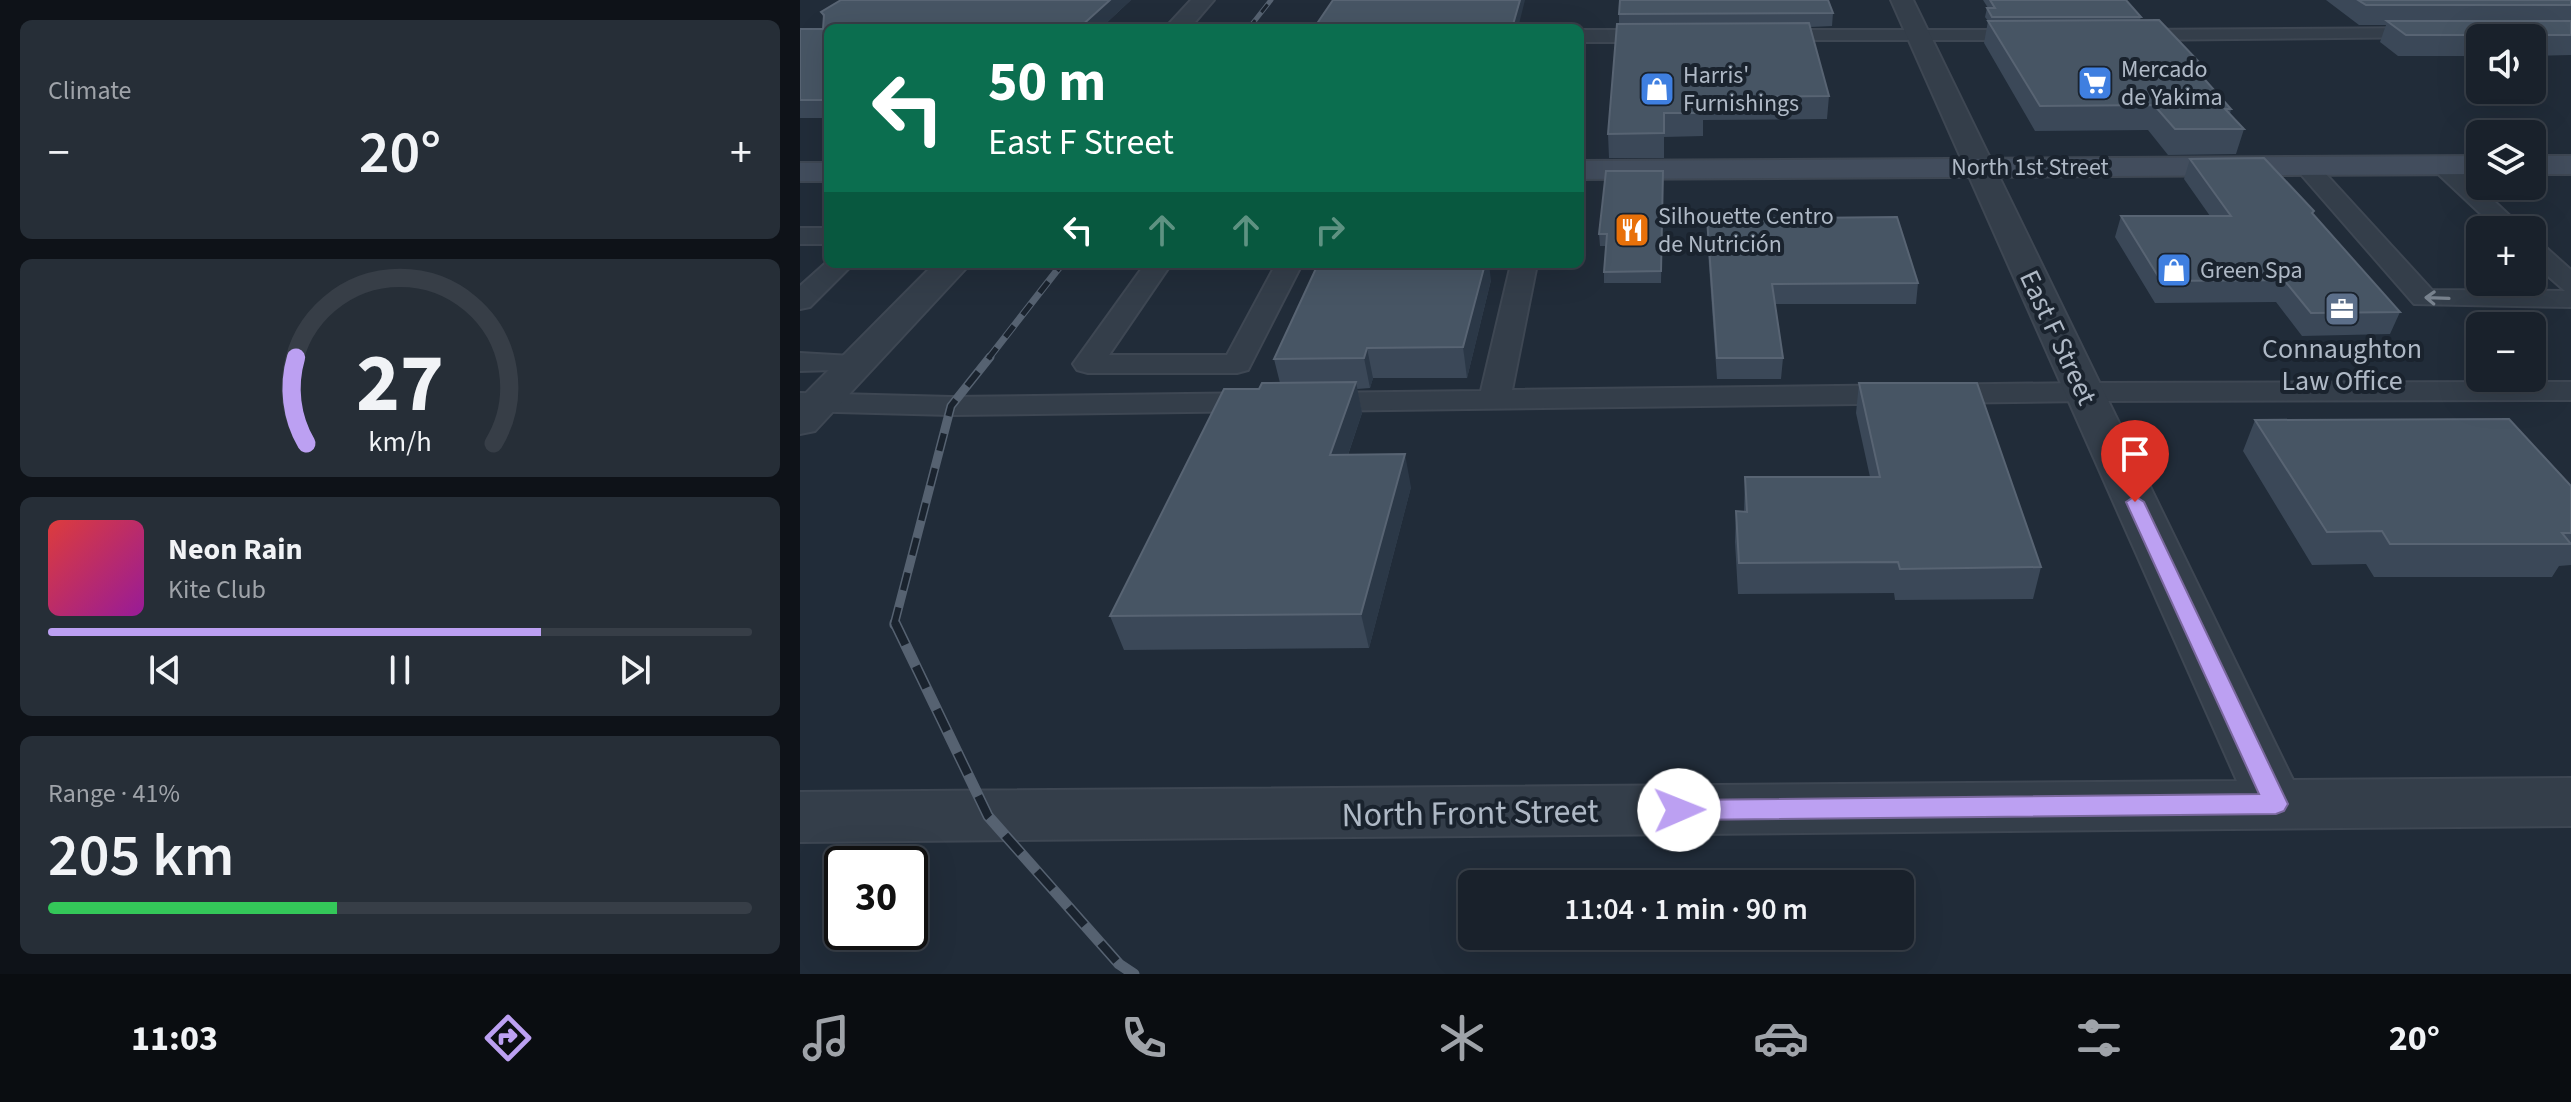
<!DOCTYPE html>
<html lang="en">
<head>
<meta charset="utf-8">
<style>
	:root { --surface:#19212b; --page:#262e37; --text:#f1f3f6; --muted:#9fa3a9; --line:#373e47; --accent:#bca0f2 }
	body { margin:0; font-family:"Source Sans 3",sans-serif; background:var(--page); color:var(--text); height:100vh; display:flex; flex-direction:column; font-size:30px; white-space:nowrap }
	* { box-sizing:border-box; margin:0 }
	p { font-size:26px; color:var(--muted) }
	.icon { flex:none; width:44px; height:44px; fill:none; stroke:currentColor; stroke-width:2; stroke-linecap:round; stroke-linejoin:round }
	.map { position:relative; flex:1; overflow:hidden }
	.panel { display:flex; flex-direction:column; gap:20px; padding:20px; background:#0e1218; width:800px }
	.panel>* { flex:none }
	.top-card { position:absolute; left:24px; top:24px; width:760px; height:244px; border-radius:12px; box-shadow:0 8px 32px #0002,0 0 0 2px var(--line); background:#0b6e4f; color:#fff; overflow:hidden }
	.fabs { position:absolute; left:1666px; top:24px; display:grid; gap:16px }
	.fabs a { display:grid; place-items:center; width:80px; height:80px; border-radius:12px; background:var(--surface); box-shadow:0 8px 32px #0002,0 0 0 2px var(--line); font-size:40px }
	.speed { position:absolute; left:24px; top:846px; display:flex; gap:16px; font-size:40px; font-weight:700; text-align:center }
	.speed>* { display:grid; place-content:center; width:104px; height:104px; border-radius:50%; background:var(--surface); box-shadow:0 8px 32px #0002,0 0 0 2px var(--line); line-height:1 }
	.speed .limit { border:4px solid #111; border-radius:12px; background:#fff; color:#111 }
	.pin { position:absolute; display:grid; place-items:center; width:68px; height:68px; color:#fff; margin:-82px -34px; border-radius:50% 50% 50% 0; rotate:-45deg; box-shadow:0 0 8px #0007 }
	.pin .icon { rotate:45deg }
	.me { position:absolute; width:88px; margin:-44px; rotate:89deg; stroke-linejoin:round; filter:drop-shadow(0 0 6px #0008) }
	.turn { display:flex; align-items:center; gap:28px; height:168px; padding:0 32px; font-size:36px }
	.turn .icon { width:104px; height:104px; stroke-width:2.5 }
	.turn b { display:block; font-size:56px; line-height:68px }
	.lanes { display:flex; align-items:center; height:76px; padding:0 32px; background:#0003; justify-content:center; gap:40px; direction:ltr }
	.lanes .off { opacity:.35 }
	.big { font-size:60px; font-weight:600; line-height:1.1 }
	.panel .widget { flex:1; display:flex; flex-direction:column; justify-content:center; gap:12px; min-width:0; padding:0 28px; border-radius:12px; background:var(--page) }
	.panel .dial { align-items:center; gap:0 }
	.dial svg { height:208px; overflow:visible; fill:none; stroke:var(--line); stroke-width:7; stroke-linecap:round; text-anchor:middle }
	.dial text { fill:var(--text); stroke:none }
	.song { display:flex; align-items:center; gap:24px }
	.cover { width:96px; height:96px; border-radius:12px; background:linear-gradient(135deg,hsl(0 70% 55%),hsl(300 70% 35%)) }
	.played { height:8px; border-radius:4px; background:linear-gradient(90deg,var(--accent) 70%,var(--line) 70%) }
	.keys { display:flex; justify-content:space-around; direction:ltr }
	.heat { display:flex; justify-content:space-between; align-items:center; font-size:44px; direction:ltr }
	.charge { height:12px; border-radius:6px; background:linear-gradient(90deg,#34c759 41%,var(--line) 0) }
	.trip { position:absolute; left:658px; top:870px; width:456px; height:80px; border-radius:12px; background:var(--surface); box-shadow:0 8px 32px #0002,0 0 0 2px var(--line); font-weight:600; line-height:80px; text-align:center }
	.tabs { display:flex; height:128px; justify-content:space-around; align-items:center; background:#0a0d11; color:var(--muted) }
	.tabs .icon { width:56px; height:56px }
	.tabs .active { color:var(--accent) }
	.tabs b { font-size:36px; color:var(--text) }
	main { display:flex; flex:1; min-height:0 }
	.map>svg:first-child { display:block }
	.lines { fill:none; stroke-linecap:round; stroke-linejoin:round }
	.service-casing { stroke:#3e4753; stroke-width:4 }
	.minor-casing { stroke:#3e4753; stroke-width:4 }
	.secondary-casing { stroke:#3e4753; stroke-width:4 }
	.service { fill:#343e4a; fill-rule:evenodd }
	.minor { fill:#343e4a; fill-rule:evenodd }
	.secondary { fill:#424d5d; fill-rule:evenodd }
	.rail-far3-casing { stroke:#566271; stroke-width:5 }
	.rail-far2-casing { stroke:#566271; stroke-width:7 }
	.rail-far1-casing { stroke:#566271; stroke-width:9 }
	.rail-casing { stroke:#566271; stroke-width:11 }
	.rail-far3 { stroke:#1a232e; stroke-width:3; stroke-dasharray:10; stroke-linecap:butt }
	.rail-far2 { stroke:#1a232e; stroke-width:5; stroke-dasharray:14; stroke-linecap:butt }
	.rail-far1 { stroke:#1a232e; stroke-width:6; stroke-dasharray:18; stroke-linecap:butt }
	.rail { stroke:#1a232e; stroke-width:8; stroke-dasharray:24; stroke-linecap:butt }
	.wall { fill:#3b4858 }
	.shaded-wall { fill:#2b3847 }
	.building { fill:#475564; stroke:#586473; stroke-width:2 }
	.oneway { stroke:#78828e }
	.route { fill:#bca0f2; stroke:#7a689d; stroke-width:2 }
	.labels { text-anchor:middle; stroke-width:8; stroke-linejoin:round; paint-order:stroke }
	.far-poi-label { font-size:24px; fill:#afb9c6; stroke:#1a232e; text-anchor:start }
	.far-street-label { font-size:24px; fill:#afb9c6; stroke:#1a232e }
	.street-label { font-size:28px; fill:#afb9c6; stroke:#1a232e }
	.poi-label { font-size:28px; fill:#afb9c6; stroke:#1a232e }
	.near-street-label { font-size:34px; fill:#afb9c6; stroke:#1a232e }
</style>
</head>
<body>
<main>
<section class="panel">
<div class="widget"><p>Climate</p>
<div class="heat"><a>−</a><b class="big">20°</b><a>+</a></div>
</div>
<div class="widget dial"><svg viewBox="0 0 100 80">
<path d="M14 69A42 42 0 1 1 86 69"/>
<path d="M14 69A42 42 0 0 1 10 36" stroke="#bca0f2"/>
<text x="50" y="56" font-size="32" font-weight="700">27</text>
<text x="50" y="72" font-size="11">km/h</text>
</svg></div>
<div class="widget">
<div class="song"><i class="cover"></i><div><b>Neon Rain</b><p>Kite Club</p></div></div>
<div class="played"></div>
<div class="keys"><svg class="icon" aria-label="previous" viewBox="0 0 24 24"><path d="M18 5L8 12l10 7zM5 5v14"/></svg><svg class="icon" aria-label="pause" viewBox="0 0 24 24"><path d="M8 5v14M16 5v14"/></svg><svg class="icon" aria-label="next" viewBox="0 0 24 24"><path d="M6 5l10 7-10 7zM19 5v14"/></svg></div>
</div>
<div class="widget"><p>Range · 41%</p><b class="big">205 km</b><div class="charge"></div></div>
</section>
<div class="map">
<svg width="1771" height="974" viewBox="0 0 1771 974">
	<rect width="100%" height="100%" fill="#212c39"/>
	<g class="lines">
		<defs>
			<g id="service">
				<path d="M1631 28 1640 33 1637 37 1327 40 1318 35 1327 30Z"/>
				<path d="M780 30H863L872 36 863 42H780Z"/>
				<path d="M967 30H1231L1240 35 1231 40H961L958 36Z"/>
				<path d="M1642 158 1650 160 1725 230H1698L1634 170 1631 165 1634 160Z"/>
				<path d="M1506 159 1514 161 1632 290 1765 291 1732 262V240L1741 243 1771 270V307L1614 304 1498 171 1495 166 1498 161Z"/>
				<rect x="0" y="228" width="28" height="16"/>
				<path d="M28 261V264H53L10 307 0 309V286Z"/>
				<path d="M345 264H371L309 355H427L476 264H502L448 370 437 373H288L277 370 273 364Z"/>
				<path d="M711 264H737L712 390 1284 383 1771 382V400L1284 401 512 411 501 409 496 402 501 395 512 393 681 391Z"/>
				<path d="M0 353 68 357 72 363 68 369 0 371Z"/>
				<path d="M0 393 151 397 463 393 474 395 479 402 474 409 463 411 151 415 0 411Z"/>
			</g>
			<g id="minor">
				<path d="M391 0H414L390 28H365Z"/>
				<path d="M1091 0H1113L1493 780 1771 778V826L0 842V792L1437 781Z"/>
				<path d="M134 264H170L15 431 0 434V399Z"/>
			</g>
			<g id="secondary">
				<path d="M1680 156V174L780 179V161Z"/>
				<rect x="1732" y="156" width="39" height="18"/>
				<rect x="0" y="163" width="28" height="18"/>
			</g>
		</defs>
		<use href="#service" class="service-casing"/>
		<use href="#minor" class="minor-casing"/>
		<use href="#secondary" class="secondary-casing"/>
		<use href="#service" class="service"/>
		<use href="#minor" class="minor"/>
		<use href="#secondary" class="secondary"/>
		<defs>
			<path id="rail-far3" d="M449 28 471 0"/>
			<path id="rail-far2" d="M188 359 262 264"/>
			<path id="rail-far1" d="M94 625 151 406 190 357"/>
			<path id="rail" d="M95 623 188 816 319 964 334 974"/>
		</defs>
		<use href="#rail-far3" class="rail-far3-casing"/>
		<use href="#rail-far2" class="rail-far2-casing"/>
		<use href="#rail-far1" class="rail-far1-casing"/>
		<use href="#rail" class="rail-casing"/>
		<use href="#rail-far3" class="rail-far3"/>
		<use href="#rail-far2" class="rail-far2"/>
		<use href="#rail-far1" class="rail-far1"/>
		<use href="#rail" class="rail"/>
	</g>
	<g class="wall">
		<path d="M331 0 301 28H28V118H0V29H23L24 19 21 12Z"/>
		<path d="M1183 0H1326L1341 17 1340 20 1400 63 1398 72 1431 109 1430 114 1444 129 1436 154 1368 155 1348 130 1235 131 1184 43 1188 21 1185 17 1187 8H1188Z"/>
		<path d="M1526 0H1771V55L1732 56V38H1680V56H1598L1580 42 1586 25H1559Z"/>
		<path d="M1033 13 1032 26 1010 27 1029 96 1027 119 903 120V136L864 137V158H809L808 134 819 24V14Z"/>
		<path d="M1390 159 1513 214 1600 312 1590 334 1502 336 1476 302 1355 303 1315 237 1321 216H1410L1384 179Z"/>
		<path d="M863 171 861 283H804V272L806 246H800L799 234Z"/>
		<path d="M907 219 1118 283 1116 304H975L983 358 981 379H917L907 238Z"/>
		<path d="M691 280 667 378H573L570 388 557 389 562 413 548 455 611 487 569 648 324 650 310 616 459 389 480 383 474 359Z"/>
		<path d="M1059 383 1241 567 1233 599 1095 600 1094 593 938 594 935 542 936 511 944 512 945 477H1070L1056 413Z"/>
		<path d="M1455 420 1771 486V565L1759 566 1752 577H1574L1566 564 1512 565 1443 451Z"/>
	</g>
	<g class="shaded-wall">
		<path d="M310 0H331L301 28H279Z"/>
		<path d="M720 0H725L718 28H712Z"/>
		<path d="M685 264H689L691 280 667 378 663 347Z"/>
		<path d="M567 348 573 378 570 388 564 358Z"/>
		<path d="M556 382 562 413 537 487 530 455Z"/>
		<path d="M605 454 611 487 569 648 561 614Z"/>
	</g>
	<g class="building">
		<path d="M41 0H310L279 28H28V100H0V29H23L24 15 21 12Z"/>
		<path d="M533 0H720L712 28H514Z"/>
		<path d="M820 0H1028L1033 13 819 14Z"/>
		<path d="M1190 0H1326L1341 17H1192L1187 8H1195Z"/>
		<path d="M1558 0H1771V5H1566Z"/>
		<path d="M1359 20 1400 63H1390L1431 109H1425L1444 129H1375L1354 105 1240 106 1188 21Z"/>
		<path d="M1587 21H1771V35H1606Z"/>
		<path d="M1009 23 1029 96 902 97 903 113H864V133L808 134 817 24Z"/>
		<path d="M1464 158 1514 211 1512 213 1600 312 1511 313 1484 280 1361 281 1321 216H1431L1390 159Z"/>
		<path d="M806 171H863L861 271 804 272 807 234H799Z"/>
		<path d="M1097 217 1118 283 972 284 983 358H917L907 219Z"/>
		<path d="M518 264H685L663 347 567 348 564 358 474 359Z"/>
		<path d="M556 382 530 455 605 454 561 614 310 616 424 389H459L462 383Z"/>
		<path d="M1059 383H1177L1241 567 1100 569 1098 562 939 563 936 511 947 512 945 477H1080Z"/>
		<path d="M1709 419 1771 486V533H1762L1771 544H1590L1582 531 1527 532 1455 420Z"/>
	</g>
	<defs><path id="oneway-shaft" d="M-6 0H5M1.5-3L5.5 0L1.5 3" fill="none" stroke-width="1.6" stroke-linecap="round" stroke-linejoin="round" transform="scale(2)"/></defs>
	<use class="oneway" href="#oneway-shaft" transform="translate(1637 298) rotate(-178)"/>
	<path class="route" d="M1335 496 1344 502 1488 804 1484 811 1476 814 879 820 871 817 867 810 871 803 879 800 1459 794 1326 502Z"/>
	<defs>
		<symbol id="supermarket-square" viewBox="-11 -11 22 22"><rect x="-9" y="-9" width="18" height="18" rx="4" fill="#3f7fe0" stroke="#1a232e"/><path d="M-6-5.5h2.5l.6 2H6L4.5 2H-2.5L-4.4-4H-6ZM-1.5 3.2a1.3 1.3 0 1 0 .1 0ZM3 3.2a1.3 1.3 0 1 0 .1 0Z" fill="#fff"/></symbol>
		<symbol id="shop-square" viewBox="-11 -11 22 22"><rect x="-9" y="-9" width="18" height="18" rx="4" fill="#3f7fe0" stroke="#1a232e"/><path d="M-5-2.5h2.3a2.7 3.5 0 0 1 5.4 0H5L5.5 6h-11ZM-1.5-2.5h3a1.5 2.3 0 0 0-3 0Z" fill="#fff"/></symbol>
		<symbol id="restaurant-square" viewBox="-11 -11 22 22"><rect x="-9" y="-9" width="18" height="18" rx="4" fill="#e8710a" stroke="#1a232e"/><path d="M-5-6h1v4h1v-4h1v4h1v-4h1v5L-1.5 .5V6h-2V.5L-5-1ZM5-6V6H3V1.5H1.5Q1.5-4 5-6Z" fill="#fff"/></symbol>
		<symbol id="office-square" viewBox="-11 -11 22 22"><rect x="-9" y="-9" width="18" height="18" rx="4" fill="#5c6f8a" stroke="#1a232e"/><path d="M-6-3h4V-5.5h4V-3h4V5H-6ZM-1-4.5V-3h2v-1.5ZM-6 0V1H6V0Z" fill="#fff"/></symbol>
	</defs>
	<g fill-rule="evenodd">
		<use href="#supermarket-square" x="1275" y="63" width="40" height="40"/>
		<use href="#shop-square" x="837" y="69" width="40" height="40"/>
		<use href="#restaurant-square" x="812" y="210" width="40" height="40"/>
		<use href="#shop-square" x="1354" y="250" width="40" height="40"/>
		<use href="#office-square" x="1522" y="289" width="40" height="40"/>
	</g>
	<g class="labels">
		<g class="far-poi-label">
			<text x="1321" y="77">Mercado<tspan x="1321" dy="28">de Yakima</tspan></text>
			<text x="883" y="83">Harris'<tspan x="883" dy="28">Furnishings</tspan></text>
			<text x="858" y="224">Silhouette Centro<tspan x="858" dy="28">de Nutrición</tspan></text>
			<text x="1400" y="278">Green Spa</text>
		</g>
		<g class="far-street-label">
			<text x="1230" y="175">North 1st Street</text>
		</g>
		<g class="street-label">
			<text transform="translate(1259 337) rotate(65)" y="10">East F Street</text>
		</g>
		<g class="poi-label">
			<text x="1542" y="358">Connaughton<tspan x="1542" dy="32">Law Office</tspan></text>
		</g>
		<g class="near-street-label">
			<text transform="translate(670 812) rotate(-1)" y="12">North Front Street</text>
		</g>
	</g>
</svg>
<div class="fabs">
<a><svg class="icon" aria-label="sound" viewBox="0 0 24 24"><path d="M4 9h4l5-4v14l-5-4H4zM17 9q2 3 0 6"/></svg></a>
<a><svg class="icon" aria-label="layers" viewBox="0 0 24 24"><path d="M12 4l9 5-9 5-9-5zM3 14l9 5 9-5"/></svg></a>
<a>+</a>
<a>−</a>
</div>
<div class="speed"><div class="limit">30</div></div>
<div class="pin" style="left:1335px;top:502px;background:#d93025"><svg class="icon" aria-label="arrive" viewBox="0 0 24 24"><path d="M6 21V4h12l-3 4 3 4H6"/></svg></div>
<svg class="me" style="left:879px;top:810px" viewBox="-20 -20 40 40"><circle r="19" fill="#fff"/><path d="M0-13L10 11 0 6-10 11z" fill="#bca0f2"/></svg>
<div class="trip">11:04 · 1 min · 90 m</div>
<div class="top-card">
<div class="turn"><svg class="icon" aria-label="left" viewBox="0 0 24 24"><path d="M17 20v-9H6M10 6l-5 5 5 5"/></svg><div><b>50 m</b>East F Street</div></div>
<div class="lanes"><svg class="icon" aria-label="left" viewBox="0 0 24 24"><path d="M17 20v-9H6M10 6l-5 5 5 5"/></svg><svg class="icon off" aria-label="ahead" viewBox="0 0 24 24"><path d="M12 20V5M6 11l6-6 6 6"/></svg><svg class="icon off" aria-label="ahead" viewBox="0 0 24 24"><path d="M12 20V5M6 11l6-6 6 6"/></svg><svg class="icon off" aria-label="right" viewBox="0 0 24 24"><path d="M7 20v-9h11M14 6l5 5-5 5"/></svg></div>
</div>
</div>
</main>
<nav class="tabs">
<b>11:03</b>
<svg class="icon active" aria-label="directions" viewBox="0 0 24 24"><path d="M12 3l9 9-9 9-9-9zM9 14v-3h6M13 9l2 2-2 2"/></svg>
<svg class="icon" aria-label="music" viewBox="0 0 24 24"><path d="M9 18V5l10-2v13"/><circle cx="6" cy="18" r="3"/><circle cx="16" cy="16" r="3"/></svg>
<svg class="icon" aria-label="phone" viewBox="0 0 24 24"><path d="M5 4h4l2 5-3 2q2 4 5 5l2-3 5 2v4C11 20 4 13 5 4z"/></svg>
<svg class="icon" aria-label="climate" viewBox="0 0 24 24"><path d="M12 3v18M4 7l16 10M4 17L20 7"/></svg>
<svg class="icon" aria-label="car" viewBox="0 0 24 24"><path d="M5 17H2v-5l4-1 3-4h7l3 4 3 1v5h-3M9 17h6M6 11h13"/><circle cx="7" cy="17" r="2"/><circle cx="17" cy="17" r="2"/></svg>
<svg class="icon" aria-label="filters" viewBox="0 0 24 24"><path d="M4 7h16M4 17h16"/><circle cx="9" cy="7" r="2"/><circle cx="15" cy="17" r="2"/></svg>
<b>20°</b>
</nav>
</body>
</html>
